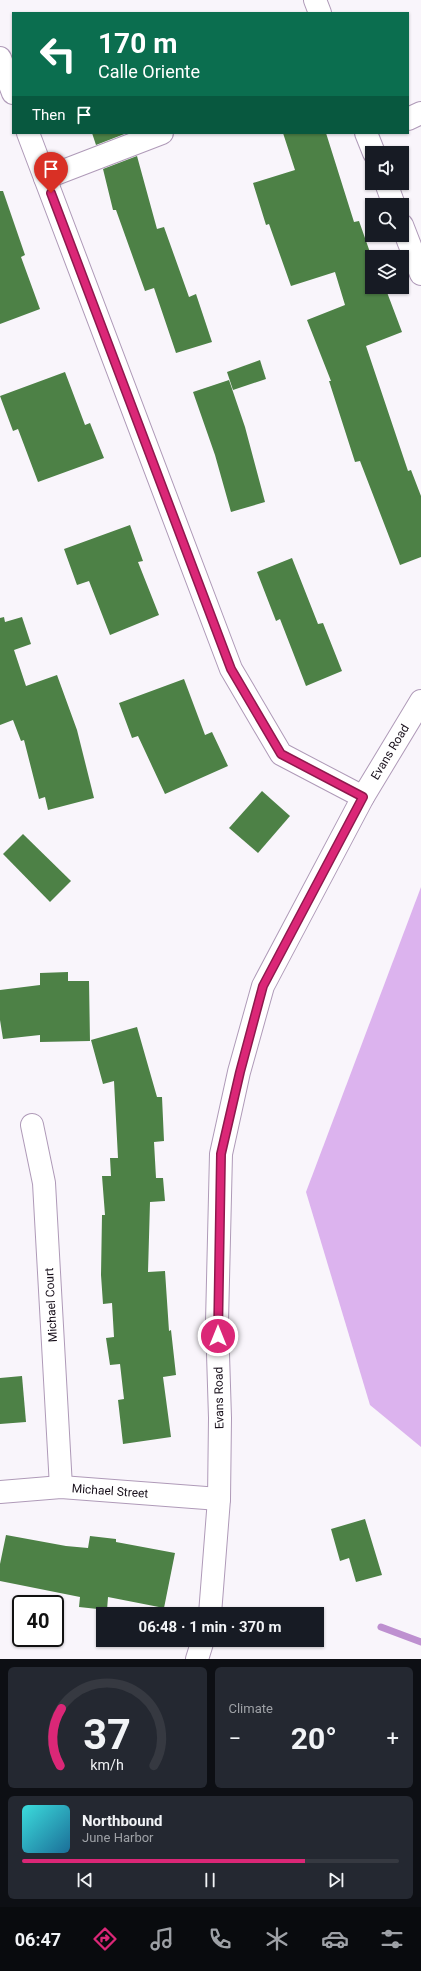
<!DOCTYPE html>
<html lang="en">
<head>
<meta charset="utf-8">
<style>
	:root { --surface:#171b24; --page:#242831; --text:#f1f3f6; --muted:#9ea1a6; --line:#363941; --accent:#db2777 }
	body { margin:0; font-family:Roboto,sans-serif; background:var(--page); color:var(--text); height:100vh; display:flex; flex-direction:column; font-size:15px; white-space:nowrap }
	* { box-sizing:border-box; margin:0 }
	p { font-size:13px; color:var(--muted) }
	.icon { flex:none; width:22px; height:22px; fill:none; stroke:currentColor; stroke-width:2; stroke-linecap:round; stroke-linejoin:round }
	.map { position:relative; height:1659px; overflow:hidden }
	.sheet { display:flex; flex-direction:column; gap:8px; padding:8px; background:#0d0f14; flex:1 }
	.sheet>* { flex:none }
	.top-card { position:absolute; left:12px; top:12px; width:397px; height:122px; border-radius:0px; box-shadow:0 1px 3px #0004; background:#0b6e4f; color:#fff; overflow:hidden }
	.fabs { position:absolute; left:365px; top:146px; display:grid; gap:8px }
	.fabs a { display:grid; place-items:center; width:44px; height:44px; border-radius:0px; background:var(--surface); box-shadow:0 1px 3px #0004; font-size:20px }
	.speed { position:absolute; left:12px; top:1595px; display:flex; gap:8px; font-size:20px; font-weight:700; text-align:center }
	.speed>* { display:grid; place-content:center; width:52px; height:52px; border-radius:50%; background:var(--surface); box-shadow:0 1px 3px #0004; line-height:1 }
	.speed .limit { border:2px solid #111; border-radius:6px; background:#fff; color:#111 }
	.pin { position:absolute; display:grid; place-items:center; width:34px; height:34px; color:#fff; margin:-41px -17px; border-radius:50% 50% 50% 0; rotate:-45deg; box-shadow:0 0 4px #0007 }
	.pin .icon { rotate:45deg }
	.me { position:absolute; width:44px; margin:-22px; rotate:0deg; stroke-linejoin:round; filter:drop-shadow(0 0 3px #0008) }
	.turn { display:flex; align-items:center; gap:14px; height:84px; padding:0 20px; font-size:18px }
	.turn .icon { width:52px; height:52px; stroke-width:2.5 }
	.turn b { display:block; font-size:28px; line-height:34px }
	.then { display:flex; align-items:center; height:38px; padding:0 20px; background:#0003; gap:8px; font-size:15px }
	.big { font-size:30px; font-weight:700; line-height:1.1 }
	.sheet .widget { flex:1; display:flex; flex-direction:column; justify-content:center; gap:6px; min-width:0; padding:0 14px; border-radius:6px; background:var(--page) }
	.sheet .dial { align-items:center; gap:0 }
	.dial svg { height:104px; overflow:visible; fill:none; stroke:var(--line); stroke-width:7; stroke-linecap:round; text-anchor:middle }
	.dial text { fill:var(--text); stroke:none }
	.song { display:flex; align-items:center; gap:12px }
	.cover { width:48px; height:48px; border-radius:6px; background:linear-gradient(135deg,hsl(180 70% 55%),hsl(200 70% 35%)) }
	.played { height:4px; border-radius:2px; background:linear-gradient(90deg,var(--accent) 75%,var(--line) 75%) }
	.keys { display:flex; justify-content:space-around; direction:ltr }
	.heat { display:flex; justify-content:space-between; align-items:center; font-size:22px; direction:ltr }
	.sheet .tiles { flex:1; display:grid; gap:8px; grid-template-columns:1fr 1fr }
	.widget:last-child { grid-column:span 2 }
	.trip { position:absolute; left:96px; top:1607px; width:228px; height:40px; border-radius:0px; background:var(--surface); box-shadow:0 1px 3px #0004; font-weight:700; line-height:40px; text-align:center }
	.dock { display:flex; height:64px; justify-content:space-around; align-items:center; background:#090b0e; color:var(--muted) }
	.dock .icon { width:28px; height:28px }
	.dock .selected { color:var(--accent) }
	.dock b { font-size:18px; color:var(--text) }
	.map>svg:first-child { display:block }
	.green { fill:#dcb3ee }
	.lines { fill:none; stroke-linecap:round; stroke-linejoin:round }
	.stream { stroke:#be90d0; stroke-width:7 }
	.building { fill:#4d8146 }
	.minor-casing { stroke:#af9ab8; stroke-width:24 }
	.minor { stroke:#fff; stroke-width:22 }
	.route-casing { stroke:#8e194d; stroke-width:10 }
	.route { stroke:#db2777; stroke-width:7 }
	.labels { text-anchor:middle; stroke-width:3; stroke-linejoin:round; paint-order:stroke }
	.street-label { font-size:12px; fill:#18101b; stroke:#fff }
</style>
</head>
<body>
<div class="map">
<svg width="421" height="1659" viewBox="0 0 421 1659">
	<rect width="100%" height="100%" fill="#f9f5fb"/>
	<path class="green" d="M421 887V1447L370 1405 306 1192Z"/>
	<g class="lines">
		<path class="stream" d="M381 1627 421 1642"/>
	</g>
	<g class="building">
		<path d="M92 133H127L96 145Z"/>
		<path d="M283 133H326L354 222 359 221 372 258V293L385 287 402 332 366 346 408 471 411 470 421 496V557L400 565 360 461 355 462 329 381H331L307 320 345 305 335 272 291 286 269 224 266 225 253 183 295 170Z"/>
		<path d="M137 156 157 229 164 227 189 297 196 294 212 342 176 353 154 288 145 291 116 210H113L103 169Z"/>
		<path d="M0 191H3L25 255 21 257 40 309 0 324Z"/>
		<path d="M260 360 266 379 233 390 227 372Z"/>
		<path d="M65 372 85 425 90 423 104 458 38 482 18 429 13 431 0 396Z"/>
		<path d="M229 380 245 427 265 502 231 512 215 455 193 392Z"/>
		<path d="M130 525 143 561 138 562 159 615 110 635 89 581 77 585 64 549Z"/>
		<path d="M292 558 318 624 323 623 342 671 306 686 280 619 276 621 257 572Z"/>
		<path d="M4 617 5 622 22 617 31 644 14 650 26 686 57 675 77 730 94 798 48 810 45 797 39 799 24 740 21 741 13 720 0 725V618Z"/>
		<path d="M184 679 205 735 212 732 228 766 165 794 138 736 132 738 119 703Z"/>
		<path d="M262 791 290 816 258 853 229 828Z"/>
		<path d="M23 834 71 881 50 902 3 854Z"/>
		<path d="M68 972V981H89L90 1041 40 1042V1035L3 1039 0 1020V990L40 985V973Z"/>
		<path d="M137 1027 157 1097H162L164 1141 154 1142 156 1178H163L165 1201 150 1202 148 1272 165 1271 169 1331 171 1330 176 1375 163 1377 171 1437 123 1444 118 1400 124 1399 120 1364 110 1365 106 1338 114 1337 112 1303 103 1304 101 1275 102 1215H105L102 1176H111L110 1158H118L114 1081 103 1084 91 1040Z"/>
		<path d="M22 1376 26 1422 0 1424V1378Z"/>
		<path d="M365 1519 382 1575 356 1582 349 1558 340 1561 331 1529Z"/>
		<path d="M6 1535 66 1546 88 1548 90 1536 116 1539V1542L175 1553 164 1608 108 1597 107 1610 79 1607 80 1597 0 1581V1564Z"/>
	</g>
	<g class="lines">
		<defs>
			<g id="minor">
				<path d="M315 0 320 13"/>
				<path d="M0 58 13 93"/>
				<path d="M408 119 421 113"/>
				<path d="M28 133 231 669 281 754 363 797"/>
				<path d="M366 133 374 153"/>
				<path d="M45 178 162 133"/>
				<path d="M386 183 394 205"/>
				<path d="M402 225 421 274"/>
				<path d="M32 1125 44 1183 61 1487"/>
				<path d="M0 1492 61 1487 219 1499"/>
				<path d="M210 1614 219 1499 220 1418 217 1322 221 1154 239 1072 263 986 363 797 421 701"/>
				<path d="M197 1659 203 1640"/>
			</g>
		</defs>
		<use href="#minor" class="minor-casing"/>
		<use href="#minor" class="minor"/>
	</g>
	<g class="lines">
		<defs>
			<path id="route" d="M51 193 231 669 281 754 363 797 263 986 240 1072 221 1154 218 1336"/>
		</defs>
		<use href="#route" class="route-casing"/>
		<use href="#route" class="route"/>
	</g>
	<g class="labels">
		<g class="street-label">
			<text transform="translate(390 752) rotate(-59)" y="4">Evans Road</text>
			<text transform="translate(51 1305) rotate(-93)" y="4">Michael Court</text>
			<text transform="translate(219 1398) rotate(-91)" y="4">Evans Road</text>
			<text transform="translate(110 1491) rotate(4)" y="4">Michael Street</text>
		</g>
	</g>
</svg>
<div class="fabs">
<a><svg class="icon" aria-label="sound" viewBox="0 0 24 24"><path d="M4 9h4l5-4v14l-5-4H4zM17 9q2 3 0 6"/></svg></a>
<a><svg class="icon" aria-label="search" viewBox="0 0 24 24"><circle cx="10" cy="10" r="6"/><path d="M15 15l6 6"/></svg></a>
<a><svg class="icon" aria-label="layers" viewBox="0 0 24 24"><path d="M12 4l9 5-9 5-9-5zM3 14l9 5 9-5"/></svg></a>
</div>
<div class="speed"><div class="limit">40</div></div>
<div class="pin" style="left:51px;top:193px;background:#d93025"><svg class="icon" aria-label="arrive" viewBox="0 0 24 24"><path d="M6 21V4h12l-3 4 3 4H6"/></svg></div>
<svg class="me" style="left:218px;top:1336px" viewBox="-20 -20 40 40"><circle r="17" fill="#db2777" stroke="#fff" stroke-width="3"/><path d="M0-11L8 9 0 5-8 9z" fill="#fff"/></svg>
<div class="trip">06:48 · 1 min · 370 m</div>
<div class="top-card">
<div class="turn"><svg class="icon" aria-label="left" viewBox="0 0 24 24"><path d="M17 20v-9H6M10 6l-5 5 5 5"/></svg><div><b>170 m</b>Calle Oriente</div></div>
<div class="then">Then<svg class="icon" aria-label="arrive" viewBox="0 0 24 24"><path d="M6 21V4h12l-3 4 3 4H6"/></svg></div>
</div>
</div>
<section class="sheet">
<div class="tiles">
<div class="widget dial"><svg viewBox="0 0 100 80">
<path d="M14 69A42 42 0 1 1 86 69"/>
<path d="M14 69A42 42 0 0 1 15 25" stroke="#db2777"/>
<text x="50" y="56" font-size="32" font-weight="700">37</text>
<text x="50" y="72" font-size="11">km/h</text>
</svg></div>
<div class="widget"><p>Climate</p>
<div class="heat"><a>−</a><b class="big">20°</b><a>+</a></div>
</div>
<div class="widget">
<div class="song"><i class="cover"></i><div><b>Northbound</b><p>June Harbor</p></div></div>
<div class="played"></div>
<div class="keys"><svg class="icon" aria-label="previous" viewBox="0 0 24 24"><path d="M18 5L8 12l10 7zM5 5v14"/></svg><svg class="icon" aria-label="pause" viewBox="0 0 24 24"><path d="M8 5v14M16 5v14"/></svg><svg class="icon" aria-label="next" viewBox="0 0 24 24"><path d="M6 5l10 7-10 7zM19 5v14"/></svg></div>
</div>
</div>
</section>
<nav class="dock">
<b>06:47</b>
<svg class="icon selected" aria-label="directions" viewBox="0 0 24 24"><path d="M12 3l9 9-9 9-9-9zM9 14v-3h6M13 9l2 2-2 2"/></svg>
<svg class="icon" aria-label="music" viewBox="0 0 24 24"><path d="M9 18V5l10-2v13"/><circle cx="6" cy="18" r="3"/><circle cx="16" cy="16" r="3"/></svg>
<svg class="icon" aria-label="phone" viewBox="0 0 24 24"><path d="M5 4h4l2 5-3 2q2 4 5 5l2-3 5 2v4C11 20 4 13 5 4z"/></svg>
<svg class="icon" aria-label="climate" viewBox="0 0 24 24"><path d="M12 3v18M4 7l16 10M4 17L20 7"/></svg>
<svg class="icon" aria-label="car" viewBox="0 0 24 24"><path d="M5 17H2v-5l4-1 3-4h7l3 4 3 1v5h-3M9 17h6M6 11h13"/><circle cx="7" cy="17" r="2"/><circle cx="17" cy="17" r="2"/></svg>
<svg class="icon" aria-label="filters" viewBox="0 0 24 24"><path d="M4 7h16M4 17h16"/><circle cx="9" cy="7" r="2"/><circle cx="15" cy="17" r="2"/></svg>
</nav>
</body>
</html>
